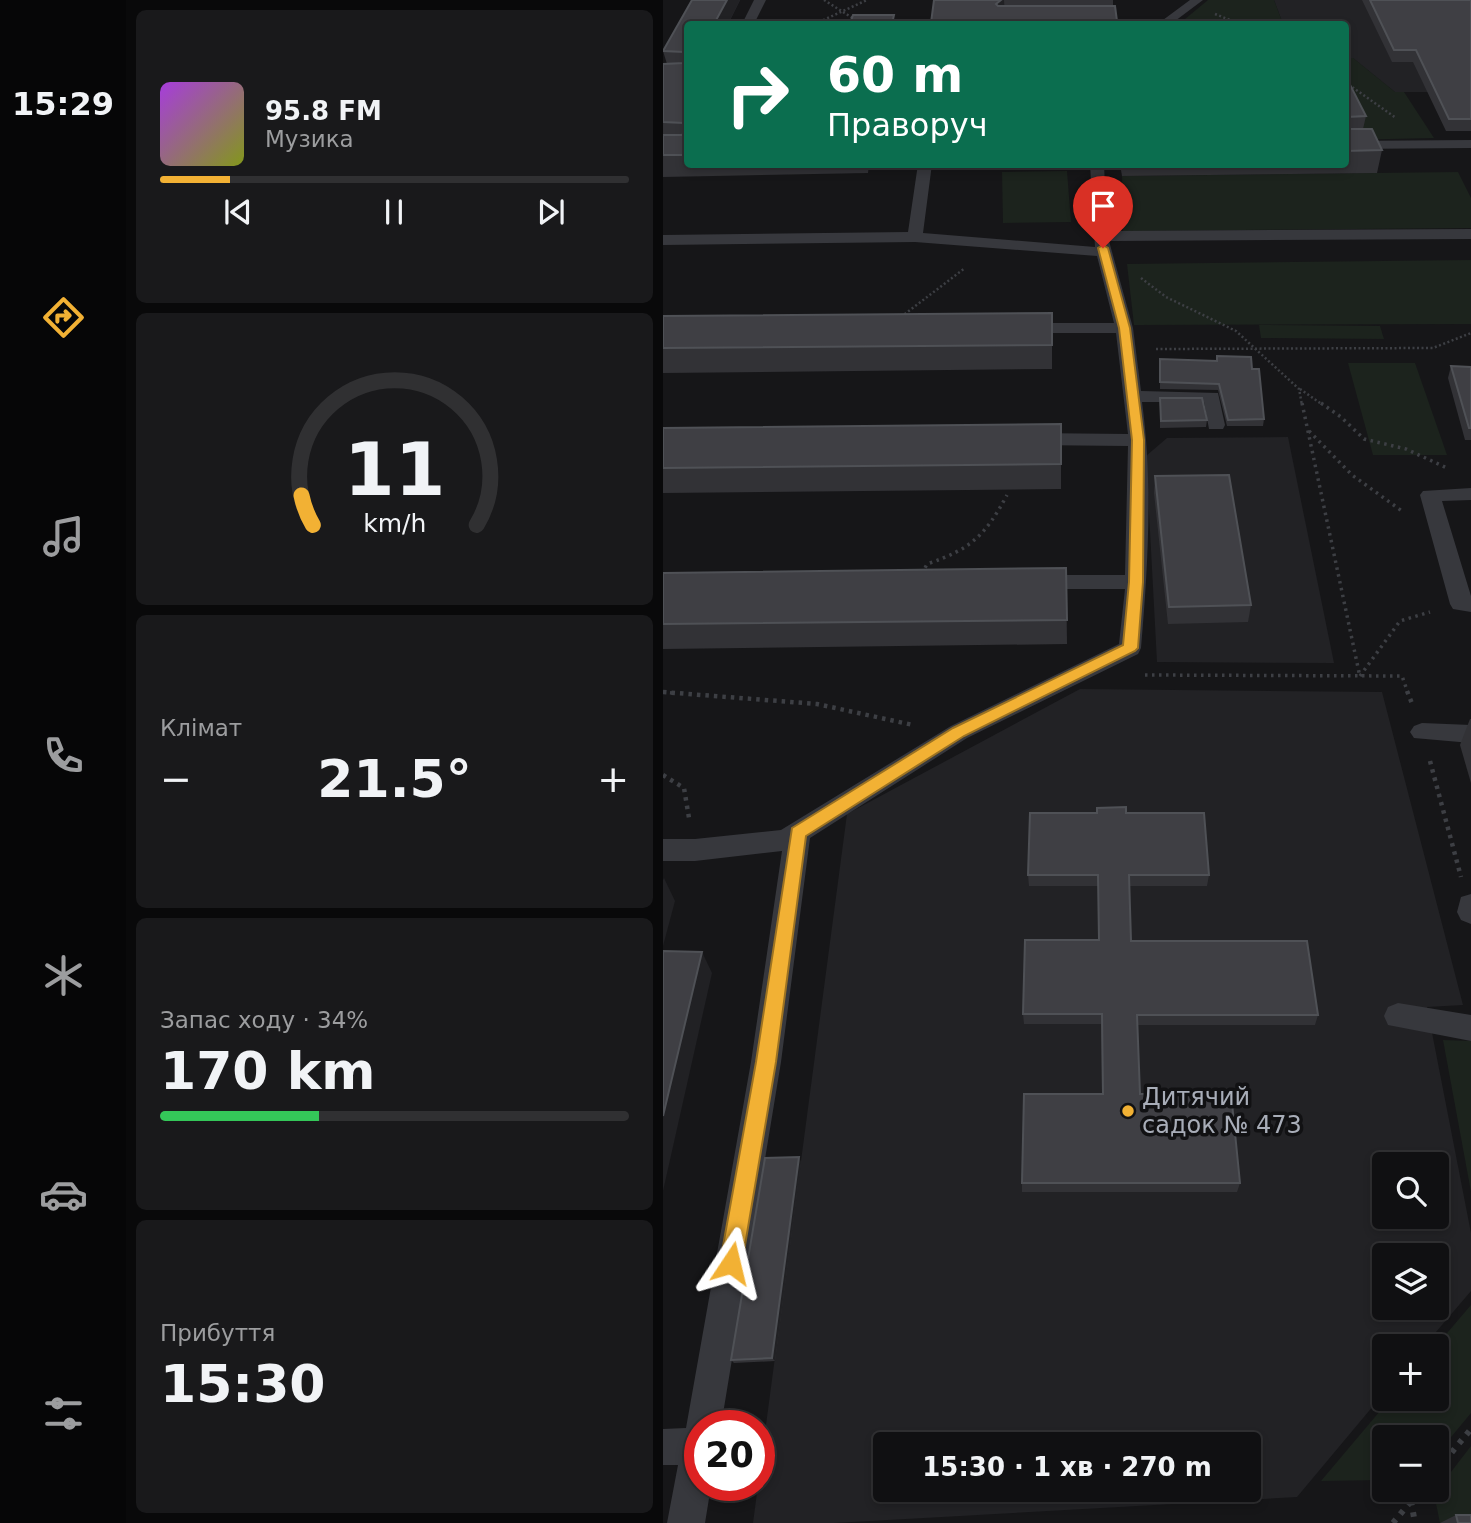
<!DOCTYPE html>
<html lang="uk">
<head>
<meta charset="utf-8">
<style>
	:root { --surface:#101012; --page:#19191b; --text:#f1f3f6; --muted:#9c9d9f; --line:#303032; --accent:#f2b134 }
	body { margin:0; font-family:"DejaVu Sans",sans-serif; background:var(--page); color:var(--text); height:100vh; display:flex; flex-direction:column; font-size:26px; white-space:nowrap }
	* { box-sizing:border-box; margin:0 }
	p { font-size:23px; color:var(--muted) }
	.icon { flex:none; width:38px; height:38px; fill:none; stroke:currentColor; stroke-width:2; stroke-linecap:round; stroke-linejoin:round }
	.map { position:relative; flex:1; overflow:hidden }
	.drawer { display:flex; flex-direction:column; gap:10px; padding:10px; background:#09090a; width:537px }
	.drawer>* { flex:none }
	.banner { position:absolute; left:21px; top:21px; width:665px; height:147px; border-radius:7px; box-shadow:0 4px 10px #0003,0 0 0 2px var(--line); background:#0b6e4f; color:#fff; overflow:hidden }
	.fabs { position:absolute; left:709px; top:1152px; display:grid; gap:14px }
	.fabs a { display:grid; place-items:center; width:77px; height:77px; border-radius:7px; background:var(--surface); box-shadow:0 4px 10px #0003,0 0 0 2px var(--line); font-size:35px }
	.speed { position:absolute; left:21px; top:1410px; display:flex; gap:14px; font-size:35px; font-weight:700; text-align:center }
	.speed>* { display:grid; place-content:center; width:91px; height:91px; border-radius:50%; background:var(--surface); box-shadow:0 4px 10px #0003,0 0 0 2px var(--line); line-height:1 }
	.speed .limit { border:10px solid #d22; background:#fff; color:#111 }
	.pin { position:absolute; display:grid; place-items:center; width:60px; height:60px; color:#fff; margin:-72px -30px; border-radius:50% 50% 50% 0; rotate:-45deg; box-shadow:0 0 7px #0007 }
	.pin .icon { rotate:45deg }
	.me { position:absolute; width:77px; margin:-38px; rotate:10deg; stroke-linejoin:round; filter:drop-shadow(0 0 5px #0008) }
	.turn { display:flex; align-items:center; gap:24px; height:147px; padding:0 28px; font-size:32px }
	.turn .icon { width:91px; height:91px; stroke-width:2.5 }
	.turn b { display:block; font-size:49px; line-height:60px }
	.big { font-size:52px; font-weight:800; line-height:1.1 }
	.drawer .tile { flex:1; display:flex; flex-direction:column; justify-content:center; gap:10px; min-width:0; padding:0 24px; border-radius:10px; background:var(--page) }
	.drawer .dial { align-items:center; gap:0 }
	.dial svg { height:182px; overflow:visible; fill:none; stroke:var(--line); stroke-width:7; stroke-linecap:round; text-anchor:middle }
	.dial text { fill:var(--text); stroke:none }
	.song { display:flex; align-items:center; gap:21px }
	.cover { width:84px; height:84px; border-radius:10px; background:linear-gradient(135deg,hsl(280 70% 55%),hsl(70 70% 35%)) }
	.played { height:7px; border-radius:4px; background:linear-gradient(90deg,var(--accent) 15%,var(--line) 15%) }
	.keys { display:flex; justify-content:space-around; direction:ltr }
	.heat { display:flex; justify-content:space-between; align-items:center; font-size:38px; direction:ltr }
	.charge { height:10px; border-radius:5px; background:linear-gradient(90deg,#34c759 34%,var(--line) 0) }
	.trip { position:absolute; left:210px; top:1432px; width:388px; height:70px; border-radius:7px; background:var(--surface); box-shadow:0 4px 10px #0003,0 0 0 2px var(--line); font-weight:800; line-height:70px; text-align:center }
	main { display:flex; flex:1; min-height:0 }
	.dock { display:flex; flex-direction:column; width:126px; justify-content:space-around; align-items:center; background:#060607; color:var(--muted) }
	.dock .icon { width:49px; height:49px }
	.dock .active { color:var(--accent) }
	.dock b { font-size:32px; color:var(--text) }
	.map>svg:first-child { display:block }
	.built { fill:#222225; fill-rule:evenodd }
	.green { fill:#1c231d }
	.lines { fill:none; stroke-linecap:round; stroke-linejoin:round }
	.path-far3 { stroke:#3d3f44; stroke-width:2.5; stroke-dasharray:2 2.5; stroke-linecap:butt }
	.path-far2 { stroke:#3d3f44; stroke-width:3.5; stroke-dasharray:2.5 4.5; stroke-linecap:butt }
	.path-far1 { stroke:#3d3f44; stroke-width:4.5; stroke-dasharray:3.5 5; stroke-linecap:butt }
	.path { stroke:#3d3f44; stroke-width:6; stroke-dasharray:4.5 7; stroke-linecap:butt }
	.service { fill:#37383d; fill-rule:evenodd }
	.wall { fill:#323236 }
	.shaded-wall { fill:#212124 }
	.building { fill:#3f3f44; stroke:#4f5156; stroke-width:2 }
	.route { fill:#f2b134; stroke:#9d7322; stroke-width:2 }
	.poi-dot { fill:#f2b134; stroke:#111113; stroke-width:2.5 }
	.labels { text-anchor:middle; stroke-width:7; stroke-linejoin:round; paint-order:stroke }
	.near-poi-label { font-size:24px; fill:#a8adb8; stroke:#111113; text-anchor:start }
</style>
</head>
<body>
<main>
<nav class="dock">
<b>15:29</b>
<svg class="icon active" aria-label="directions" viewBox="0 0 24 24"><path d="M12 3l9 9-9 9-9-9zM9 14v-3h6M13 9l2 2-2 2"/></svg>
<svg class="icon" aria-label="music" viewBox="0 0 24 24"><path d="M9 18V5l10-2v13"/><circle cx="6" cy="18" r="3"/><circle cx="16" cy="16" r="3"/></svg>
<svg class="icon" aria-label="phone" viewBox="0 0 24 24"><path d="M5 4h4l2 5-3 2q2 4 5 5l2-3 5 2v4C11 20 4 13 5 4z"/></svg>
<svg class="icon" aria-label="climate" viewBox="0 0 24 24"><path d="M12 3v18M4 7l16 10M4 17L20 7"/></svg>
<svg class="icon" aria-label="car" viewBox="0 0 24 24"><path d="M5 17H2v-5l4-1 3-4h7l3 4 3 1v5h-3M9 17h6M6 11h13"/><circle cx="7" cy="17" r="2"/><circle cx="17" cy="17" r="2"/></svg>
<svg class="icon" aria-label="filters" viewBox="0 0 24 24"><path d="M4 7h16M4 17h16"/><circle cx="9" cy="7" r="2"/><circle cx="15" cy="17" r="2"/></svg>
</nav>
<section class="drawer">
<div class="tile">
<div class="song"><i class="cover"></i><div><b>95.8 FM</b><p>Музика</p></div></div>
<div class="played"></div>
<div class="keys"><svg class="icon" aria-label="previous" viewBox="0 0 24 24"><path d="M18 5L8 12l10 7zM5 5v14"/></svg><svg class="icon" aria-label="pause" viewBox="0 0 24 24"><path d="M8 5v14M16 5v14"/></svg><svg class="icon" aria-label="next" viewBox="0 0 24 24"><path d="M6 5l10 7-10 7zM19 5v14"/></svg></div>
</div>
<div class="tile dial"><svg viewBox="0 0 100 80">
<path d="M14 69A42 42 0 1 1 86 69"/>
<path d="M14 69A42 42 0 0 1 9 56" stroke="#f2b134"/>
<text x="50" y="56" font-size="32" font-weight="700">11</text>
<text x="50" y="72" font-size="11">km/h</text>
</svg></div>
<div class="tile"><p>Клімат</p>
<div class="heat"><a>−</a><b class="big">21.5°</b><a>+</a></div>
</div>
<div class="tile"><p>Запас ходу · 34%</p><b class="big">170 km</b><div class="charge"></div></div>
<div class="tile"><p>Прибуття</p><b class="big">15:30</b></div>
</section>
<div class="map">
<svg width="808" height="1523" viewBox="0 0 808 1523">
	<rect width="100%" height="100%" fill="#161618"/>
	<g class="built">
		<path d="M611 0H808V92H732L690 58H683L682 24H620Z"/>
		<path d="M625 437 671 663 494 662 483 456 504 438Z"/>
		<path d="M417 689 719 692 800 1005 764 1007 808 1233V1291L761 1346H721V1393L634 1497 171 1523H90L184 814ZM721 1164H774V1216H721ZM721 1255H774V1307H721ZM222 1444H586V1489H222Z"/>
	</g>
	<g class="green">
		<path d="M545 0H611L620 24H516Z"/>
		<path d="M682 58H690L732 92H741L771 138 683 140Z"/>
		<path d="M404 171 408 222 340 223 339 172Z"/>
		<path d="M795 172 808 198V228L460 231 459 176Z"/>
		<path d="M808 260V324L471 325 464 264Z"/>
		<path d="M596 325 717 326 721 339 598 338Z"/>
		<path d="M685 363H752L784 455H710Z"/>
		<path d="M780 1040 808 1041V1192Z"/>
		<path d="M808 1305V1413L774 1454V1437H721V1480L658 1481 728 1398H774L773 1346Z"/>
		<path d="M808 1446V1521L777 1523 771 1494Z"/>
	</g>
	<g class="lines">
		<g class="path-far3">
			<path d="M161 0 199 24"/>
			<path d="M552 14 577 24"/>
			<path d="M156 22 204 0"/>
			<path d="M682 82 733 118"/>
			<path d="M478 278 503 297 573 331 636 389 639 405"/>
			<path d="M238 317 302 268"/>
			<path d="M493 349 770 348 808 333"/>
			<path d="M637 389 660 405"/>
		</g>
		<g class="path-far2">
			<path d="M639 403 697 677"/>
			<path d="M658 403 678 417 701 439 743 449 784 468"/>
			<path d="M646 431 689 475 739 511"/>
			<path d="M259 574 264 564C308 549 322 536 344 495"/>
			<path d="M482 675 739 676 745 693"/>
			<path d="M697 676 737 621 767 612"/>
			<path d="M0 692 10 693"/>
		</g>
		<g class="path-far1">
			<path d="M744 691 750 706"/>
			<path d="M0 692 154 704 250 725"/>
			<path d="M767 761 798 877"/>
			<path d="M0 775 21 788 26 818"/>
		</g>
		<g class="path">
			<path d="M774 1470 808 1429"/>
			<path d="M748 1501 752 1523"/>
			<path d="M730 1523 758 1489"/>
		</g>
		<g class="service">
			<path d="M91 0H103L91 24H79Z"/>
			<path d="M527 0H540L508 24H414L420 20H500Z"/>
			<path d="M808 140V148L682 149V141Z"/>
			<path d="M255 164H269L260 233 432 247 427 164H441L444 231 808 229V239L446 241 470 328 478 391 555 393 562 425 560 429H546L541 402H479C490 483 485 567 478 648L475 654 304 738 147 838 118 1062 58 1426H37V1486H48L42 1523H4L15 1465H0V1429L23 1428 88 1062 119 851 32 861H0V839H32L118 830 288 726 456 644 462 589H372L364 587 361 582 364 577 372 575H462L465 446 367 445 358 439 367 433 465 434 453 333H357L348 328 357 323H451L434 256 252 242 0 245V235L245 232Z"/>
			<path d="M808 488V500L779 501 808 596V612L790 609 787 604 757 495 760 491Z"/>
			<path d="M759 723 808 725V743L751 738 747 732 751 726Z"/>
			<path d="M808 894V924L798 920 794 912 798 897Z"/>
			<path d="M735 1003 808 1015V1041L725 1025 721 1016 725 1007Z"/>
		</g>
	</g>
	<g class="wall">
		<path d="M29 0H77L65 24H24V164H206L205 173 0 177V64H4L0 51Z"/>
		<path d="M271 0H450V6L454 24H268Z"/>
		<path d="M699 0H808V131H783L750 62H729Z"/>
		<path d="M682 75 703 116 700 129 719 150 714 173 459 176 457 164H682Z"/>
		<path d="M389 313V369L0 373V316Z"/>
		<path d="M554 356 589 369 601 419 600 426H564L555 390 497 389V359L554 361Z"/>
		<path d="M788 366 808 367V440H802L785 378Z"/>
		<path d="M497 398 544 420 543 427 497 428Z"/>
		<path d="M398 424V489L0 493V428Z"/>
		<path d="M492 476 588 605 585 622 505 624 491 493Z"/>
		<path d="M403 568 404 644 0 649V573Z"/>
		<path d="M807 719H808V783L797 745Z"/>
		<path d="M463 813 546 875 544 886H466L468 941 655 1015 652 1025H474L477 1094 577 1183 574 1192H359V1183L439 1094 438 1024H361L360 1014 435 940V886H366L365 875Z"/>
		<path d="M138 1162 112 1361 71 1363 68 1360Z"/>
		<path d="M793 1515 808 1523H777Z"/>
	</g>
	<g class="shaded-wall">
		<path d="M64 0H77L65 24H51Z"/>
		<path d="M338 0H341L342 17 333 4Z"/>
		<path d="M1 878 12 901 0 946V880Z"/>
		<path d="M39 952 49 973 0 1191V1116Z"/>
		<path d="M136 1157 138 1162 112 1361 109 1358Z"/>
	</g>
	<g class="building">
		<path d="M29 0H64L51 24H24V155H0V135H19L21 132V123L0 122V64L21 63V52L0 51Z"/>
		<path d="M271 0H338L333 4 335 6H452L454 21 268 23Z"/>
		<path d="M707 0H808V119H786L753 50H731Z"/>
		<path d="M190 15H231L229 24H187Z"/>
		<path d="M682 75 703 116 684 117V129H709L719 150 682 151Z"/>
		<path d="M389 313V345L0 348V316Z"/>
		<path d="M554 356 588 357 589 369H596L601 419 565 420 556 384 497 382V359L554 361Z"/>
		<path d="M788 366 808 367V428H806Z"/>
		<path d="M497 398H539L544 420 498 421Z"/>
		<path d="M398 424V464L0 468V428Z"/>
		<path d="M566 475 588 605 506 607 492 476Z"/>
		<path d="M403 568 404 620 0 624V573Z"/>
		<path d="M463 807V813H541L546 875H466L468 941H644L655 1015H474L477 1094 568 1093 577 1183H359L361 1094H440L439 1014H360L362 940H436L435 875H365L367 813H434V808Z"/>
		<path d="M0 951 39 952 0 1116Z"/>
		<path d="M136 1157 109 1358 68 1360 102 1158Z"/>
		<path d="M793 1515H808V1523H795Z"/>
	</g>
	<path class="route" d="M440 245 445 248 467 328 481 440 480 582 475 648 472 651 301 736 143 836 113 1062 79 1263 76 1271 68 1274 60 1271 57 1263 93 1062 129 828 290 728 460 645 466 582 469 440 456 328 435 248Z"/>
	<circle class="poi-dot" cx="465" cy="1111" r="7"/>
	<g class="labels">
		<g class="near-poi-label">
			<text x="479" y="1105">Дитячий<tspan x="479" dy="28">садок № 473</tspan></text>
		</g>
	</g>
</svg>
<div class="fabs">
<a><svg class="icon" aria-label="search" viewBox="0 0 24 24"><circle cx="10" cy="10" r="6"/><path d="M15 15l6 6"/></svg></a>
<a><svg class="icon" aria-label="layers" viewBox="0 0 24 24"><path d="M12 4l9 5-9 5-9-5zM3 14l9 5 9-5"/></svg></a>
<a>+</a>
<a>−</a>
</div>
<div class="speed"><div class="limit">20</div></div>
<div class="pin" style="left:440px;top:248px;background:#d93025"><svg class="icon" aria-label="arrive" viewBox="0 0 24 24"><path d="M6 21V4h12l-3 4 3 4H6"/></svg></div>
<svg class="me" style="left:68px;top:1263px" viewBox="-20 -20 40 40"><path d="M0-17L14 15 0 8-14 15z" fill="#f2b134" stroke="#fff" stroke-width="4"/></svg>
<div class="trip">15:30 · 1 хв · 270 m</div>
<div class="banner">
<div class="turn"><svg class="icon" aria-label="right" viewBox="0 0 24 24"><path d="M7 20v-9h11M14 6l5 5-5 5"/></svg><div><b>60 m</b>Праворуч</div></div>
</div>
</div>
</main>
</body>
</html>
